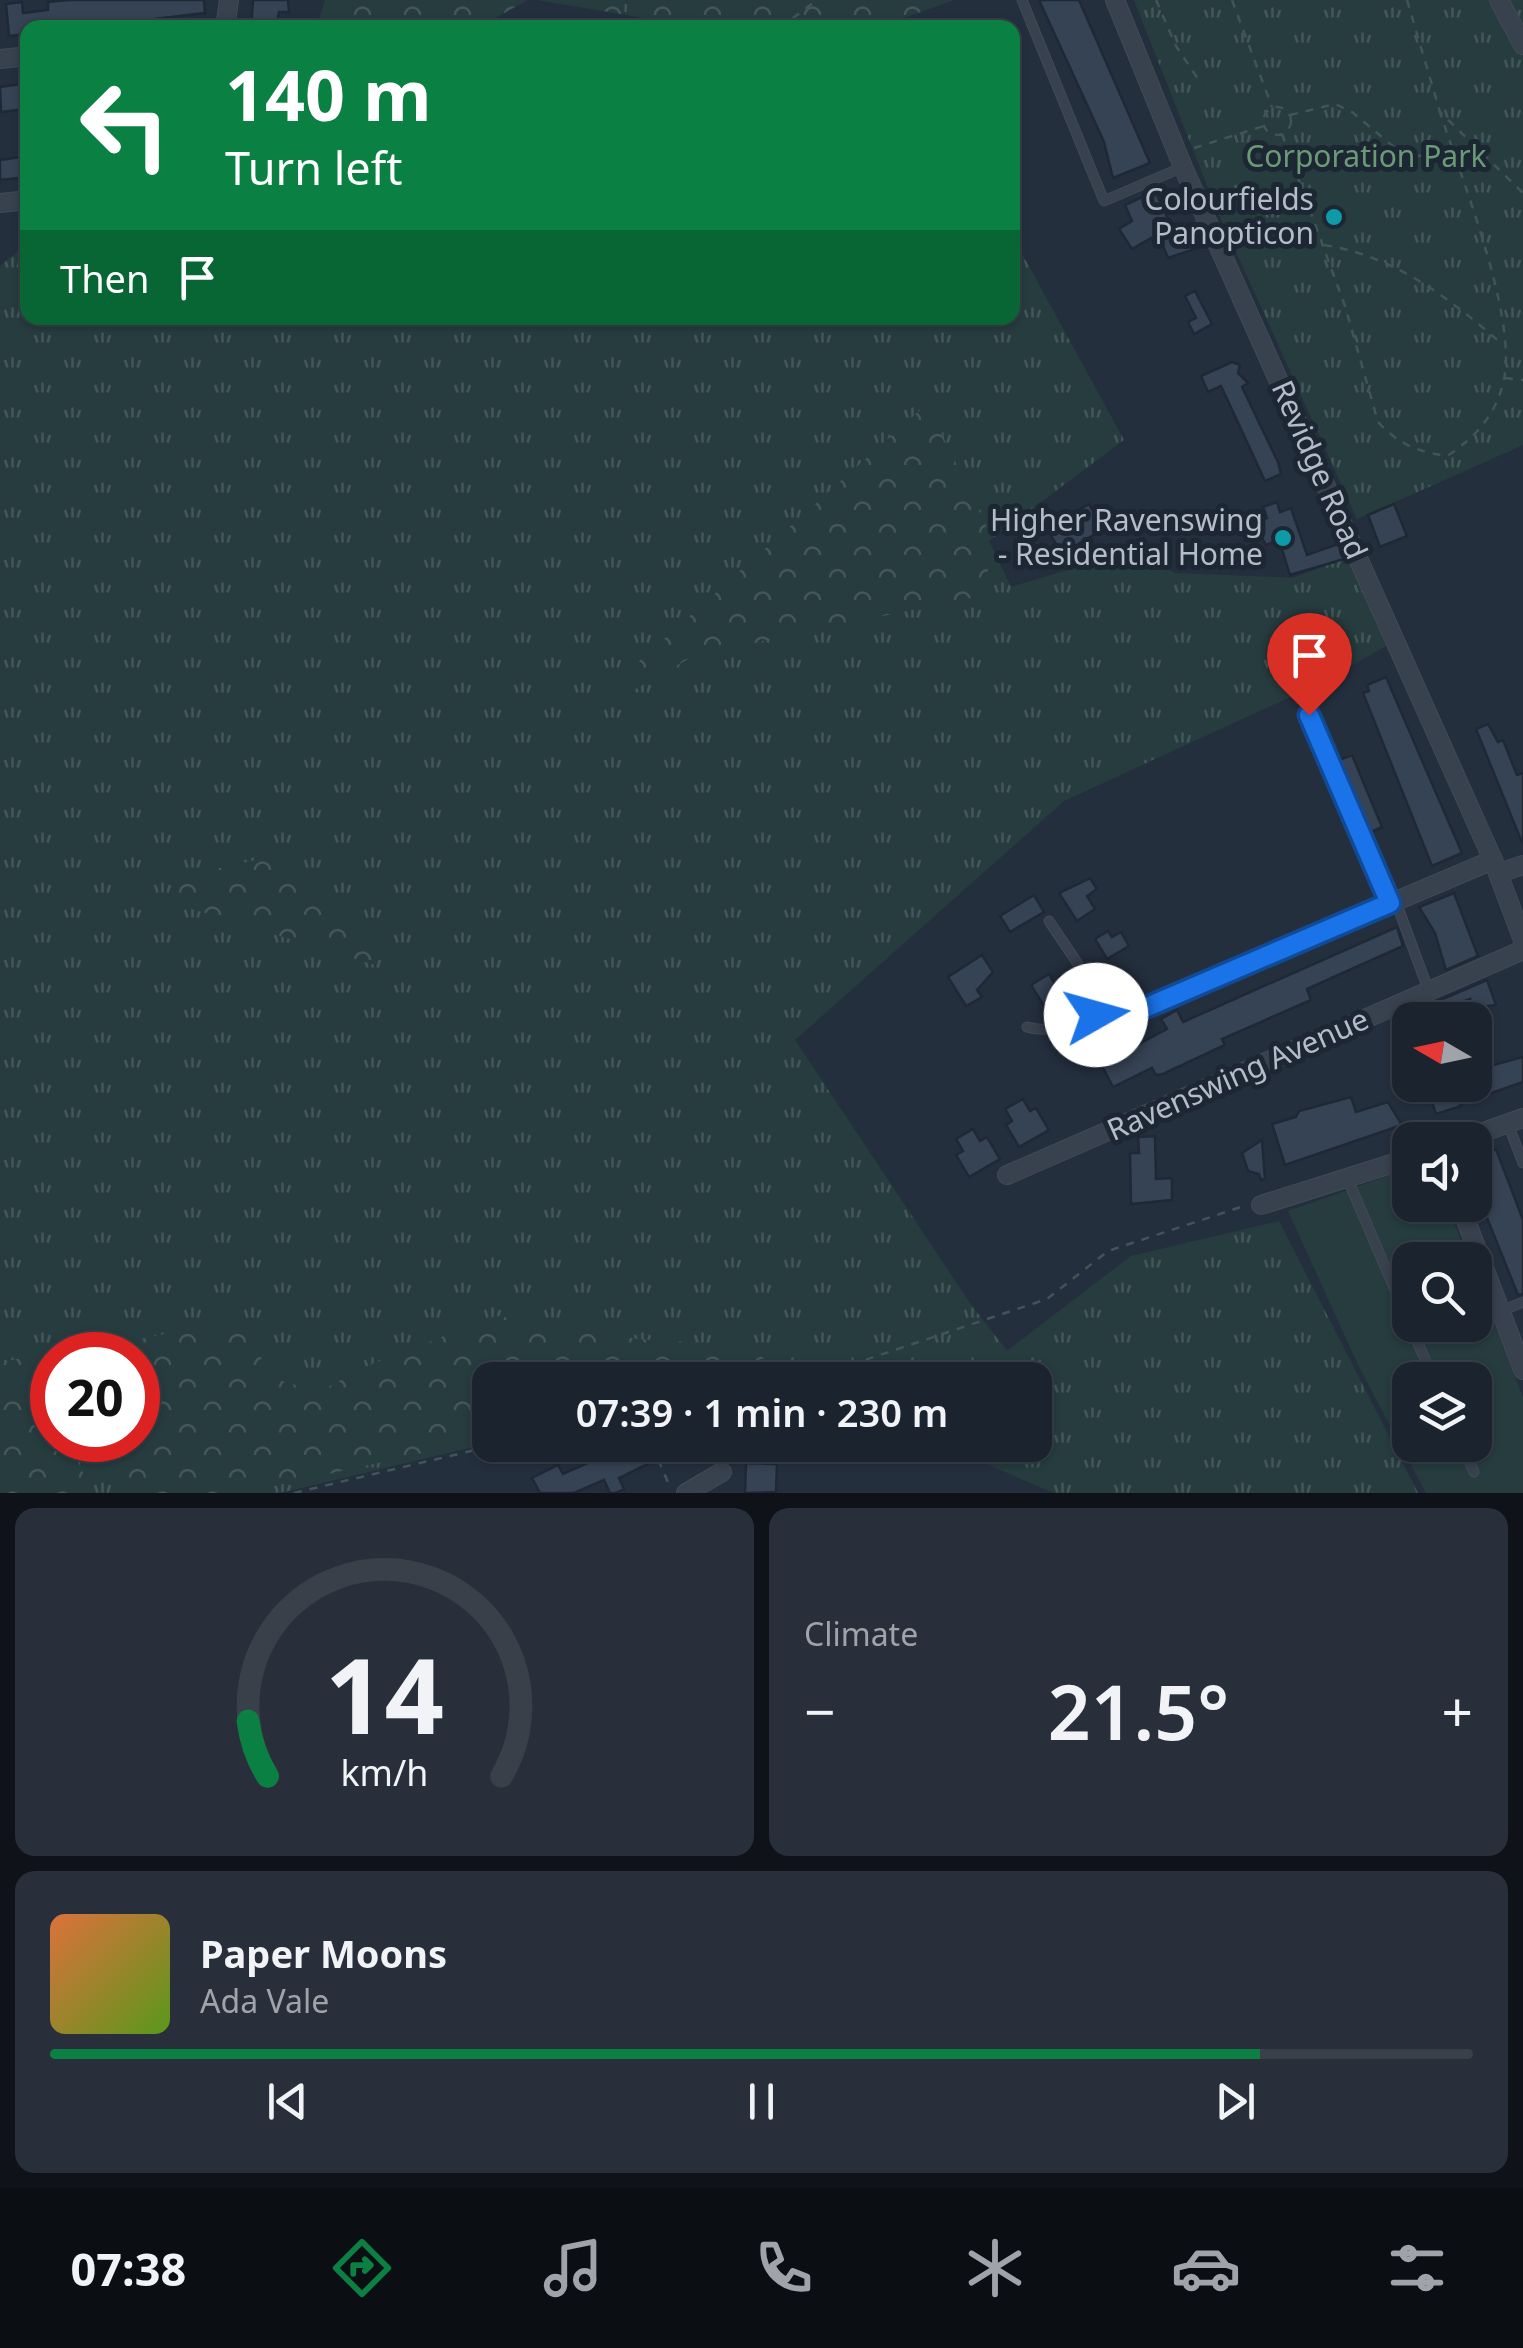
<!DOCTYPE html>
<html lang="en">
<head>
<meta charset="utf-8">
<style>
	:root { --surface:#1b232e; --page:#282f3a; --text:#f1f3f6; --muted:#a0a4aa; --line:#39404a; --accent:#0b8043 }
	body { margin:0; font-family:"Noto Sans",sans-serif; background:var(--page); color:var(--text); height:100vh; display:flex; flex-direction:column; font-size:38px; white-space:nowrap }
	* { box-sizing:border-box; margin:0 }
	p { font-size:32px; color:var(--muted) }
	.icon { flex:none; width:55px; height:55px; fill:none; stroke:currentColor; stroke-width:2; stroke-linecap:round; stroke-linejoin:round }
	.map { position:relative; height:1493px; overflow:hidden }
	.drawer { display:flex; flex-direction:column; gap:15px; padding:15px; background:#0f1319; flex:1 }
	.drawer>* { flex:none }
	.hud { position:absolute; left:20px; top:20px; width:1000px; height:305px; border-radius:20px; box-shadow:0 2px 8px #0004,0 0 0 2px var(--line); background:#0b8043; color:#fff; overflow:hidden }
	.needle { width:65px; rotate:279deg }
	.controls { position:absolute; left:1392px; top:1002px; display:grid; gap:20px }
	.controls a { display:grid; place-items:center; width:100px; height:100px; border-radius:20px; background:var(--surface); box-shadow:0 2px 8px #0004,0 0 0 2px var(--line); font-size:50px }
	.speed { position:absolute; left:30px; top:1332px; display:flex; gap:20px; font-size:50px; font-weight:700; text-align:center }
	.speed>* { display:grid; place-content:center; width:130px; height:130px; border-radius:50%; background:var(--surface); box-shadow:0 2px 8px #0004,0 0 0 2px var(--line); line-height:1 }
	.speed .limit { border:15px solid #d22; background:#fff; color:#111 }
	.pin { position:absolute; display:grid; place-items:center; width:85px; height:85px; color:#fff; margin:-102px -42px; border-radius:50% 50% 50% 0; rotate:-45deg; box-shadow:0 0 10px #0007 }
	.pin .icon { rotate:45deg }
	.me { position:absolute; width:110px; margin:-55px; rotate:83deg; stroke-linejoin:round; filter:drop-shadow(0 0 8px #0008) }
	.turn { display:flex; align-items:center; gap:35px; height:210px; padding:0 40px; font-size:45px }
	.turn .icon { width:130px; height:130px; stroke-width:2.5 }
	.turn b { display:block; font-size:70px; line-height:85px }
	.then { display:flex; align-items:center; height:95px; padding:0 40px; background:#0003; gap:20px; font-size:38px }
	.big { font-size:75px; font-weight:600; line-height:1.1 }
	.drawer .tile { flex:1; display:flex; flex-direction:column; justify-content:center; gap:15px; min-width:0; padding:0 35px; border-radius:20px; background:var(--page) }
	.drawer .dial { align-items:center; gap:0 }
	.dial svg { height:260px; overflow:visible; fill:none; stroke:var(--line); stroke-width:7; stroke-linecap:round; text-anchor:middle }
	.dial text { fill:var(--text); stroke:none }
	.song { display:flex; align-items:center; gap:30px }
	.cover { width:120px; height:120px; border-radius:15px; background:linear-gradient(135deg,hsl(20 70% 55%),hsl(90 70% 35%)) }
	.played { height:10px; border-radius:5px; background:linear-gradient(90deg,var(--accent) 85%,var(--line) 85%) }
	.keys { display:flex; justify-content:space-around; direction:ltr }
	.heat { display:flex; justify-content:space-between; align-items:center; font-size:55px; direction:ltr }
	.drawer .tiles { flex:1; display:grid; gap:15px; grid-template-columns:1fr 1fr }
	.tile:last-child { grid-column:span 2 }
	.trip { position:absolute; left:472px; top:1362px; width:580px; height:100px; border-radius:20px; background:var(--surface); box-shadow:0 2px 8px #0004,0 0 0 2px var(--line); font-weight:600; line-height:100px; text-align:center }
	.dock { display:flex; height:160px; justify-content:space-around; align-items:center; background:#0b0e12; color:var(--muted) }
	.dock .icon { width:70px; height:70px }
	.dock .current { color:var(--accent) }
	.dock b { font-size:45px; color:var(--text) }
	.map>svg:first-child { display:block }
	.grass { fill:url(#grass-tufts); fill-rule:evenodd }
	.forest { fill:url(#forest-crowns) }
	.garden { fill:#263c3f; fill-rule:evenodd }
	.building { fill:#364354; stroke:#1f2835; stroke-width:2.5 }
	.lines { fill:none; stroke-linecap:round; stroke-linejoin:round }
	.lane-casing { stroke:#414a57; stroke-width:11 }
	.street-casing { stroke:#414a57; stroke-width:20 }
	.path { stroke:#3f5557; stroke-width:2.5; stroke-dasharray:8 8; stroke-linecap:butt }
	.lane { stroke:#38414e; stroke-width:9 }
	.street { stroke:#38414e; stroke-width:18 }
	.route-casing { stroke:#114b97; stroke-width:25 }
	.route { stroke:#1a73e8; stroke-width:18 }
	.culture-dot { fill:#0f9aa8; stroke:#1d2633; stroke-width:4 }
	.labels { text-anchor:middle; stroke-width:10; stroke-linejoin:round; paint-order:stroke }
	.park-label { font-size:30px; fill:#6b9a76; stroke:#1d2633 }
	.poi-label { font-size:30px; fill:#b4bcc9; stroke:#1d2633; text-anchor:end }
	.street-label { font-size:30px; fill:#b4bcc9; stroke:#1d2633 }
</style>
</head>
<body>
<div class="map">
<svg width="1523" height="1493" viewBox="0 0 1523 1493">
	<defs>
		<pattern id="grass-tufts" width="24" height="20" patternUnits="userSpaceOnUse" patternTransform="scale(2.5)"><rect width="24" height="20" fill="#263c3f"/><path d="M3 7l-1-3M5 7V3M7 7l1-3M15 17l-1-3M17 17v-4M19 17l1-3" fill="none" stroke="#435659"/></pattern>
		<pattern id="forest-crowns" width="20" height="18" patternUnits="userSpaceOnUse" patternTransform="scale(2.5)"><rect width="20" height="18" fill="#263c3f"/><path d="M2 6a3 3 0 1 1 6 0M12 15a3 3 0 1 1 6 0" fill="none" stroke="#435659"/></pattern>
	</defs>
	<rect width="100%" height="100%" fill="#242f3e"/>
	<g class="grass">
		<path d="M1134 0H1523V445L1357 519 1214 203Z"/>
		<path d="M1013 237 1124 440 989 541 1011 587 1135 550 1175 573 1274 577 1292 578 1348 558 1386 646 1316 685 1064 801 795 1040 970 1303 1007 1351 1131 1256 1279 1221 1418 1493H1054L942 1445H1035V1380H828L823 1372 788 1380H490V1443L280 1493H0V266L27 244 28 318H1012ZM52 1355H138V1440H52Z"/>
	</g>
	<g class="forest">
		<path d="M325 0H528L479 27H317Z"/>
		<path d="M537 0H954L879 27 704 28Z"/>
		<path d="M927 404 986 525 989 594 695 655 634 690 627 672Z"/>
		<path d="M270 857 312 881 374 947 375 965 182 906 174 894 175 878Z"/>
		<path d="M496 1316 638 1339 752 1346 777 1373 747 1380H490V1438L243 1493H123L92 1440H138V1355H58L240 1319 272 1378 319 1392 369 1365Z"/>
		<path d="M25 1357 52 1411V1440H67L93 1493H9L0 1480V1363Z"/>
	</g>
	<path class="garden" d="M1410 1168V1205H1447L1469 1260H1410V1325H1475V1276L1523 1397V1493H1426L1359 1367 1288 1211ZM1410 1380H1475V1445H1410Z"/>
	<g class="building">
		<path d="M69 0H204L205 13 80 28H28V34L9 36 6 4 22 2 23 13 48 10V2Z"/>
		<path d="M253 0H288L289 12H279L276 28H251Z"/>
		<path d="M1039 0H1079L1150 163 1113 178 1104 142Z"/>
		<path d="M28 83 25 109 1 112 0 87Z"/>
		<path d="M28 156V177L0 180V160Z"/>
		<path d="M1155 191 1173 230 1190 223 1201 247 1168 258 1162 243 1155 246 1151 238 1132 249 1119 229 1132 221 1125 205Z"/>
		<path d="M1195 291 1212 324 1194 334 1188 322 1196 318 1185 296Z"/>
		<path d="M1232 362 1240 365 1238 373 1248 383 1242 387 1278 462 1281 474 1265 481 1221 386 1208 392 1201 376Z"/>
		<path d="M1277 502 1280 512 1291 508 1307 555 1338 544 1344 559 1290 575 1279 540 1266 545 1253 522 1267 518 1263 507Z"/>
		<path d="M1089 504 1103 529 1062 554 1047 529Z"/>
		<path d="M1394 504 1407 536 1380 547 1368 515Z"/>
		<path d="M1386 677 1462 853 1432 866 1363 693 1369 691 1367 685Z"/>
		<path d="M1488 724 1498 742 1503 740 1517 775 1523 773V845L1476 729Z"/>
		<path d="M1352 755 1382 827 1371 832 1339 760Z"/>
		<path d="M1090 878 1097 889 1087 896 1095 909 1077 921 1059 893Z"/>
		<path d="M1454 893 1478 956 1446 970 1435 933 1419 907Z"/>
		<path d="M1034 895 1044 912 1010 932 1000 916Z"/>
		<path d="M1397 927 1403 946 1307 989 1311 1000 1222 1039 1225 1045 1163 1074 1156 1075 1152 1068 1113 1087 1101 1064 1167 1029 1161 1019 1177 1010 1183 1022Z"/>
		<path d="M1108 931 1112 937 1121 932 1129 946 1107 959 1095 939Z"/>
		<path d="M982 955 993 972 977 990 982 997 966 1006 948 977Z"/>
		<path d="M1049 974 1068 1005 1050 1016 1031 985Z"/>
		<path d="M1487 980 1496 1005 1473 1008 1470 999 1436 1012 1433 1003Z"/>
		<path d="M1523 1057V1082L1483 1096 1475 1070Z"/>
		<path d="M1426 1085H1454L1461 1106 1436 1114Z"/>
		<path d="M1351 1097 1356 1112 1388 1102 1402 1125 1285 1165 1272 1124 1296 1117 1299 1111Z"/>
		<path d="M1023 1099 1030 1111 1036 1108 1049 1130 1019 1147 1006 1125 1012 1121 1005 1109Z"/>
		<path d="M973 1129 980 1141 987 1137 1000 1159 969 1177 956 1155 963 1151 956 1139Z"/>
		<path d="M1155 1136 1156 1179 1172 1178V1200L1131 1204 1130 1153H1139L1138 1137Z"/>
		<path d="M1262 1140 1265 1179 1261 1180 1259 1174 1248 1171 1242 1153Z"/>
		<path d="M1485 1148 1487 1153 1496 1149 1523 1220V1294L1518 1295 1475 1188V1152Z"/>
		<path d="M628 1445H638L648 1464 619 1478 624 1489 616 1493H610L604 1480 574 1493H540L532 1478 558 1465 563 1474Z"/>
		<path d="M746 1463 777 1464 776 1492 745 1493Z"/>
	</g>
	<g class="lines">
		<defs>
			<g id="lane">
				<path d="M1022 0 1104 201 1183 167"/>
				<path d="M1309 715 1390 903"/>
				<path d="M1396 902 1428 989"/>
				<path d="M1049 921 1078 964 1103 1015"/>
				<path d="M1027 1027C1061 1037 1078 1012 1105 1016"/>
				<path d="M1508 1124 1523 1163"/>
				<path d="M1348 1180 1410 1325"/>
				<path d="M1501 1311 1523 1302"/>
				<path d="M1410 1325 1434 1380"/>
				<path d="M1462 1445 1474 1472"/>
			</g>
			<g id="street">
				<path d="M1115 0 1183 167 1493 860 1523 940"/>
				<path d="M1499 0 1523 45"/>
				<path d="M225 28 229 0"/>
				<path d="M0 59 28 56"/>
				<path d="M0 203 28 200"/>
				<path d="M1499 873 1523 865"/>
				<path d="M1101 1026 1493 860"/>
				<path d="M1461 1140 1523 1118"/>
				<path d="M1007 1175 1523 950"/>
				<path d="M1261 1205 1410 1158"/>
				<path d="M1460 1205 1523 1370"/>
				<path d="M686 1493 722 1472"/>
			</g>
		</defs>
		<use href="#lane" class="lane-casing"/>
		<use href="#street" class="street-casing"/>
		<g class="path">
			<path d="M1156 0 1176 46 1198 79"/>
			<path d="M1232 0 1272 107"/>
			<path d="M1407 0 1440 112 1523 193"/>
			<path d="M625 28 626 0"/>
			<path d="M780 28 817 0"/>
			<circle cx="1277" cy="121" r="14"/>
			<path d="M1290 115 1335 104 1352 112 1401 153 1421 156 1452 149"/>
			<path d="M1282 134 1345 306 1378 422C1398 444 1418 452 1447 456 1475 438 1497 414 1504 379 1517 315 1461 178 1440 112"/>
			<path d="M1194 148 1264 126"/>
			<path d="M1324 245C1395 256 1449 298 1502 344"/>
			<path d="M1505 378 1523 380"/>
			<path d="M805 1380 1047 1299 1108 1251 1244 1206"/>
			<path d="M535 1445H539"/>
			<path d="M652 1445 670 1487"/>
			<path d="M294 1493 496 1445"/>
		</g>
		<use href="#lane" class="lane"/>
		<use href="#street" class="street"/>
	</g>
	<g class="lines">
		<defs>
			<path id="route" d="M1096 1015 1112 1022 1390 903 1309 715"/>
		</defs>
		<use href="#route" class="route-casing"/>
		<use href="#route" class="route"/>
	</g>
	<g class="culture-dot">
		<circle cx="1334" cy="217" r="10"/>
		<circle cx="1283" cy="538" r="10"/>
	</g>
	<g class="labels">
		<g class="park-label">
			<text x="1366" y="167">Corporation Park</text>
		</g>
		<g class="poi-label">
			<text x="1314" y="210">Colourfields<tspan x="1314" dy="34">Panopticon</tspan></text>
			<text x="1263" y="531">Higher Ravenswing<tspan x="1263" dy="34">- Residential Home</tspan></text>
		</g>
		<g class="street-label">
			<text transform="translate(1319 470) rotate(66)" y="10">Revidge Road</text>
			<text transform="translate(1238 1075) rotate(-24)" y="10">Ravenswing Avenue</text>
		</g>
	</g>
</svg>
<div class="controls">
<a><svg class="needle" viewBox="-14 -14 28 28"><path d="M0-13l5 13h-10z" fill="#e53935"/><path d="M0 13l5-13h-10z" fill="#a0a4aa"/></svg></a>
<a><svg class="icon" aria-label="sound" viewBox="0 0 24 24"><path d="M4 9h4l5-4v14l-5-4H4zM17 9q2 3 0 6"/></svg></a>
<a><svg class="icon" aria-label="search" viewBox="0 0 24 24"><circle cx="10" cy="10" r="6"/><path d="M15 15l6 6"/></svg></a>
<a><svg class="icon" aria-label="layers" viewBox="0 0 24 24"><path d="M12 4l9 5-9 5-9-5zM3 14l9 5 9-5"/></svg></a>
</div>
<div class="speed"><div class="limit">20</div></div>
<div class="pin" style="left:1309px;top:715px;background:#d93025"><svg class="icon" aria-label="arrive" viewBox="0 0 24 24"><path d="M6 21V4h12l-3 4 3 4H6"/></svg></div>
<svg class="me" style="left:1096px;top:1015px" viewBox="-20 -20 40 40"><circle r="19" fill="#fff"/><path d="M0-13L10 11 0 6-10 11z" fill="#1a73e8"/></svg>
<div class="trip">07:39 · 1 min · 230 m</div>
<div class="hud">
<div class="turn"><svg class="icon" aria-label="left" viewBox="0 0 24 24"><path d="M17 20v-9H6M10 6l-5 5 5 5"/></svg><div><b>140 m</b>Turn left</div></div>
<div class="then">Then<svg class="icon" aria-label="arrive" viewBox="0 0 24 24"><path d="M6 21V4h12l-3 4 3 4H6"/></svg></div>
</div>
</div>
<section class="drawer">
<div class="tiles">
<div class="tile dial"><svg viewBox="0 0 100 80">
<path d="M14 69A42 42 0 1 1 86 69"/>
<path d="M14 69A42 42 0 0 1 8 52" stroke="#0b8043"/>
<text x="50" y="56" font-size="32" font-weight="700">14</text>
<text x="50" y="72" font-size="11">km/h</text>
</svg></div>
<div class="tile"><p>Climate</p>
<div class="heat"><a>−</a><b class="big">21.5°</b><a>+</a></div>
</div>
<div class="tile">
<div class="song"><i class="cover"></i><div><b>Paper Moons</b><p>Ada Vale</p></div></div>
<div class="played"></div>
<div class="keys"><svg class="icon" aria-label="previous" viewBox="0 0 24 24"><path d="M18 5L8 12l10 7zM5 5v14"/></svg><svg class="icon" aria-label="pause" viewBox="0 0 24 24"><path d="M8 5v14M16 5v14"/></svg><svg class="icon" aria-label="next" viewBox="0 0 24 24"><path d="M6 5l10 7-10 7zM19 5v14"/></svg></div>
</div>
</div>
</section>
<nav class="dock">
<b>07:38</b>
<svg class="icon current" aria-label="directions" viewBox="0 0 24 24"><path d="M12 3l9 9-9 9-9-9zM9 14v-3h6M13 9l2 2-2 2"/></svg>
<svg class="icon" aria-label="music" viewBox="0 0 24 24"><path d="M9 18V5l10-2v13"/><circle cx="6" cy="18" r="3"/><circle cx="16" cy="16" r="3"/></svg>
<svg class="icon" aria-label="phone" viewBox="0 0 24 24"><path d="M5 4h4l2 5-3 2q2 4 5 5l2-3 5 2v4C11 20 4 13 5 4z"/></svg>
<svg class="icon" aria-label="climate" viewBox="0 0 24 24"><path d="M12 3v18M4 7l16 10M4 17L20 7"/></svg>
<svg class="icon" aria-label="car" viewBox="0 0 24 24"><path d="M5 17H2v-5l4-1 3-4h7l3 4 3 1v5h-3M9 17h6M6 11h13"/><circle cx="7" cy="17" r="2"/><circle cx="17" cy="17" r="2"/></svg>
<svg class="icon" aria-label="filters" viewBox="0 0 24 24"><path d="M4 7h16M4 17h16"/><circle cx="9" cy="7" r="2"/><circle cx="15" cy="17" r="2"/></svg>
</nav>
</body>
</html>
